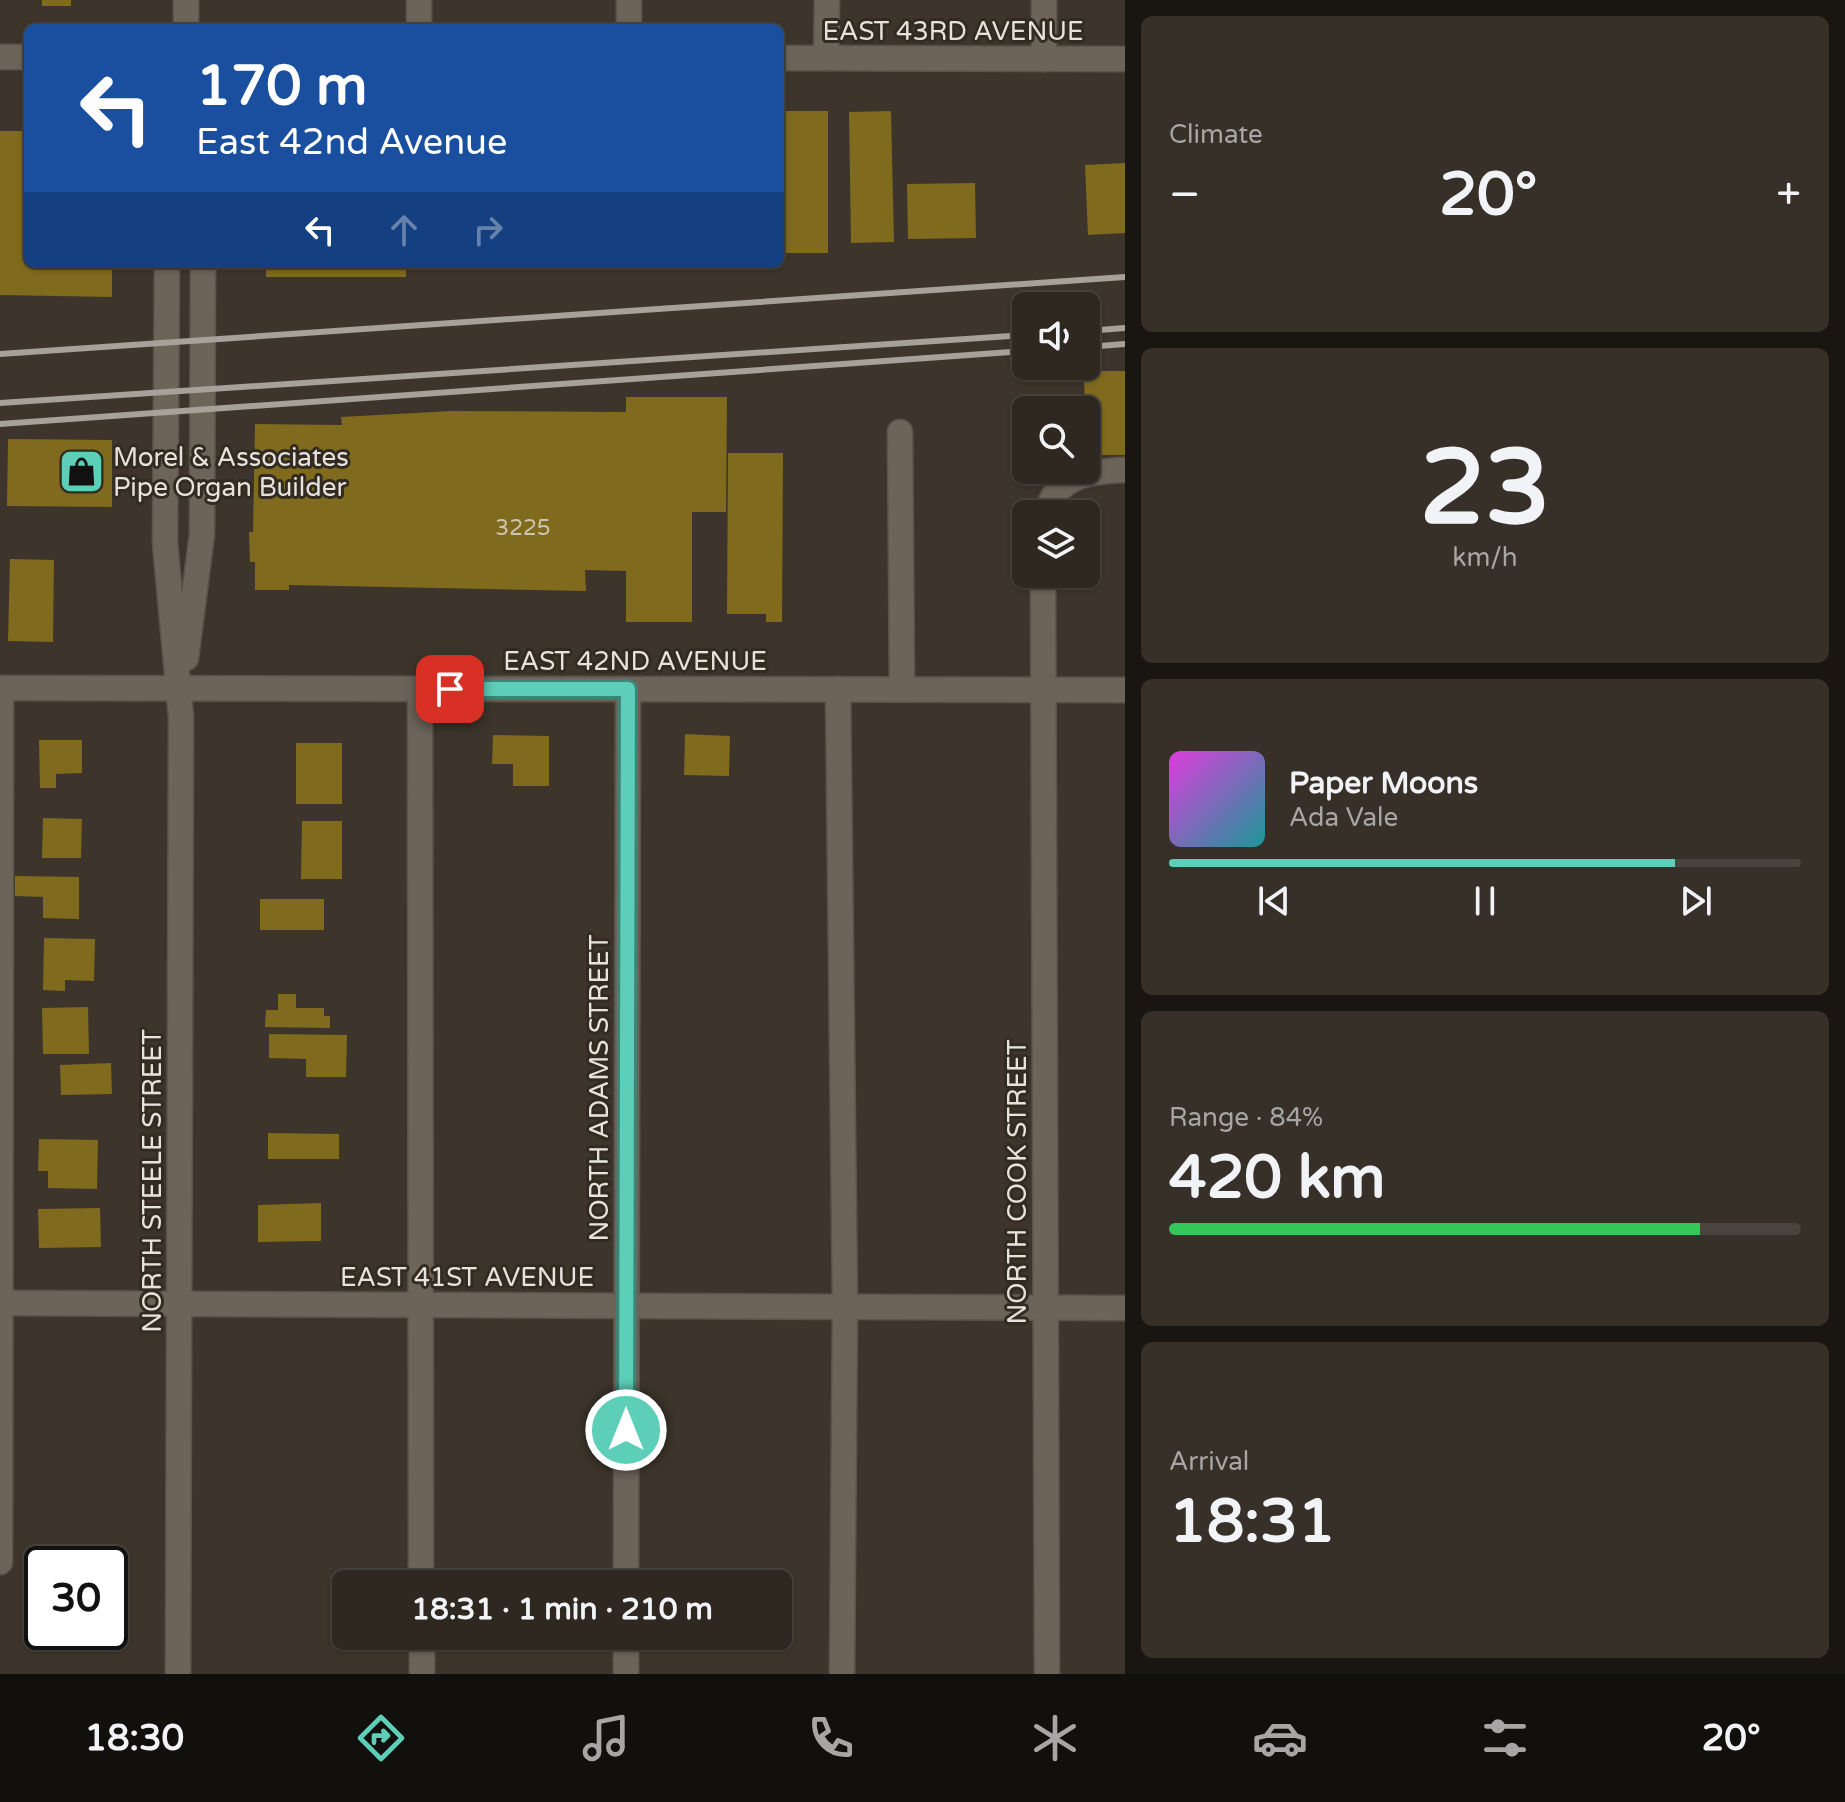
<!DOCTYPE html>
<html lang="en">
<head>
<meta charset="utf-8">
<style>
	:root { --surface:#2e2820; --page:#363029; --text:#f1f3f6; --muted:#a7a6a5; --line:#49443e; --accent:#5dceb8 }
	body { margin:0; font-family:"Varela Round",sans-serif; background:var(--page); color:var(--text); height:100vh; display:flex; flex-direction:column; font-size:30px; white-space:nowrap }
	* { box-sizing:border-box; margin:0 }
	p { font-size:26px; color:var(--muted) }
	.icon { flex:none; width:44px; height:44px; fill:none; stroke:currentColor; stroke-width:2; stroke-linecap:round; stroke-linejoin:round }
	.map { position:relative; flex:1; overflow:hidden }
	.drawer { display:flex; flex-direction:column; gap:16px; padding:16px; background:#191612; width:720px }
	.drawer>* { flex:none }
	.guide { position:absolute; left:24px; top:24px; width:760px; height:244px; border-radius:12px; box-shadow:0 2px 6px #0004,0 0 0 2px var(--line); background:#1a4fa0; color:#fff; overflow:hidden }
	.controls { position:absolute; left:1012px; top:292px; display:grid; gap:16px }
	.controls a { display:grid; place-items:center; width:88px; height:88px; border-radius:12px; background:var(--surface); box-shadow:0 2px 6px #0004,0 0 0 2px var(--line); font-size:40px }
	.speed { position:absolute; left:24px; top:1546px; display:flex; gap:16px; font-size:40px; font-weight:700; text-align:center }
	.speed>* { display:grid; place-content:center; width:104px; height:104px; border-radius:50%; background:var(--surface); box-shadow:0 2px 6px #0004,0 0 0 2px var(--line); line-height:1 }
	.speed .limit { border:4px solid #111; border-radius:12px; background:#fff; color:#111 }
	.pin { position:absolute; display:grid; place-items:center; width:68px; height:68px; color:#fff; margin:-34px; border-radius:16px; box-shadow:0 4px 12px #0006 }
	.me { position:absolute; width:88px; margin:-44px; rotate:0deg; stroke-linejoin:round; filter:drop-shadow(0 0 6px #0008) }
	.turn { display:flex; align-items:center; gap:28px; height:168px; padding:0 40px; font-size:36px }
	.turn .icon { width:104px; height:104px; stroke-width:2.5 }
	.turn b { display:block; font-size:56px; line-height:68px }
	.lanes { display:flex; align-items:center; height:76px; padding:0 40px; background:#0003; justify-content:center; gap:40px; direction:ltr }
	.lanes .off { opacity:.35 }
	.big { font-size:60px; font-weight:700; line-height:1.1 }
	.drawer .card { flex:1; display:flex; flex-direction:column; justify-content:center; gap:12px; min-width:0; padding:0 28px; border-radius:12px; background:var(--page) }
	.drawer .dial { align-items:center; gap:0 }
	.dial b { font-size:104px; line-height:1 }
	.song { display:flex; align-items:center; gap:24px }
	.cover { width:96px; height:96px; border-radius:12px; background:linear-gradient(135deg,hsl(300 70% 55%),hsl(180 70% 35%)) }
	.played { height:8px; border-radius:4px; background:linear-gradient(90deg,var(--accent) 80%,var(--line) 80%) }
	.keys { display:flex; justify-content:space-around; direction:ltr }
	.heat { display:flex; justify-content:space-between; align-items:center; font-size:44px; direction:ltr }
	.charge { height:12px; border-radius:6px; background:linear-gradient(90deg,#34c759 84%,var(--line) 0) }
	.trip { position:absolute; left:332px; top:1570px; width:460px; height:80px; border-radius:12px; background:var(--surface); box-shadow:0 2px 6px #0004,0 0 0 2px var(--line); font-weight:700; line-height:80px; text-align:center }
	.dock { display:flex; height:128px; justify-content:space-around; align-items:center; background:#12100d; color:var(--muted) }
	.dock .icon { width:56px; height:56px }
	.dock .current { color:var(--accent) }
	.dock b { font-size:36px; color:var(--text) }
	main { display:flex; flex:1; min-height:0 }
	.map>svg:first-child { display:block }
	.building { fill:#7f6a1e }
	.lines { fill:none; stroke-linecap:round; stroke-linejoin:round }
	.minor-casing { stroke:#5b534b; stroke-width:27 }
	.minor { stroke:#6c6359; stroke-width:24 }
	.rail { stroke:#a7a19a; stroke-width:6 }
	.route-casing { stroke:#3c8678; stroke-width:20 }
	.route { stroke:#5dceb8; stroke-width:14 }
	.labels { text-anchor:middle; stroke-width:6; stroke-linejoin:round; paint-order:stroke }
	.number-label { font-size:22px; fill:#cdc4ac }
	.street-label { font-size:26px; fill:#e7e2dc; stroke:#322b21 }
	.poi-label { font-size:26px; fill:#e7e2dc; stroke:#322b21; text-anchor:start }
</style>
</head>
<body>
<main>
<div class="map">
<svg width="1125" height="1674" viewBox="0 0 1125 1674">
	<rect width="100%" height="100%" fill="#3d352b"/>
	<g class="building">
		<rect x="42" y="0" width="29" height="6"/>
		<path d="M24 105H28V264H112V297L0 295V131H24Z"/>
		<rect x="780" y="111" width="48" height="142"/>
		<path d="M891 111 894 242 851 243 849 112Z"/>
		<path d="M1125 163V233L1088 235 1085 165Z"/>
		<path d="M975 183 976 238 908 239 907 184Z"/>
		<rect x="266" y="264" width="140" height="13"/>
		<path d="M1084 371H1125V455H1086Z"/>
		<path d="M626 397H727L726 512H692V622H626V571L585 570 586 591 289 585V590H255V562H250L249 532H253L255 424 342 425 341 417 451 411 626 412Z"/>
		<path d="M8 439 112 440V507L7 506Z"/>
		<path d="M728 453H783L782 622H766V614H727Z"/>
		<path d="M10 559 54 560 53 642 8 641Z"/>
		<path d="M685 734 730 736 729 776 684 775Z"/>
		<path d="M493 735 549 736V786H513V764H492Z"/>
		<path d="M39 740H82V773L56 774V788H40Z"/>
		<rect x="296" y="743" width="46" height="61"/>
		<path d="M43 818 82 819 81 858H42Z"/>
		<path d="M302 821H342V879H301Z"/>
		<path d="M15 876 79 877V919L43 918V897L15 896Z"/>
		<rect x="260" y="899" width="64" height="31"/>
		<path d="M44 938 95 939 94 981 65 980V991L43 990Z"/>
		<path d="M278 994H296V1008H324V1016H330V1028L265 1027 266 1010H278Z"/>
		<path d="M88 1007 89 1054H43L42 1008Z"/>
		<path d="M269 1034 347 1035 346 1077H306V1059L269 1058Z"/>
		<path d="M111 1063 112 1094 61 1095 60 1065Z"/>
		<path d="M268 1133 339 1134V1159H268Z"/>
		<path d="M39 1139 98 1140 97 1189 48 1188V1171H38Z"/>
		<path d="M321 1203V1241L258 1242V1205Z"/>
		<path d="M100 1208 101 1247 39 1248 38 1209Z"/>
	</g>
	<g class="lines">
		<defs>
			<g id="minor">
				<path d="M186 28V0"/>
				<path d="M419 28V0"/>
				<path d="M629 28V0"/>
				<path d="M0 57H28"/>
				<path d="M780 58 1125 59"/>
				<path d="M826 58 827 0"/>
				<path d="M1044 59V0"/>
				<path d="M167 264 165 543 181 717 178 1674"/>
				<path d="M900 432 902 689"/>
				<path d="M1047 514C1054 475 1093 471 1125 470"/>
				<path d="M1043 574 1047 1674"/>
				<path d="M186 658 202 534 203 264"/>
				<path d="M0 688 1125 690"/>
				<path d="M420 688 421 1584"/>
				<path d="M838 689 845 1306 842 1674"/>
				<path d="M0 1303 1125 1308"/>
				<path d="M0 1562 1 688"/>
				<path d="M626 1584 628 689"/>
				<path d="M422 1636V1674"/>
				<path d="M626 1636V1674"/>
			</g>
		</defs>
		<use href="#minor" class="minor-casing"/>
		<use href="#minor" class="minor"/>
		<g class="rail">
			<path d="M1086 331 1125 328"/>
			<path d="M1086 347 1125 344"/>
			<path d="M0 354 1125 277"/>
			<path d="M0 403 1026 335"/>
			<path d="M0 424 1026 351"/>
		</g>
	</g>
	<g class="lines">
		<defs>
			<path id="route" d="M450 689H628L626 1430"/>
		</defs>
		<use href="#route" class="route-casing"/>
		<use href="#route" class="route"/>
	</g>
	<defs>
		<symbol id="shop-square" viewBox="-11 -11 22 22"><rect x="-9" y="-9" width="18" height="18" rx="4" fill="#5dceb8" stroke="#322b21"/><path d="M-5-2.5h2.3a2.7 3.5 0 0 1 5.4 0H5L5.5 6h-11ZM-1.5-2.5h3a1.5 2.3 0 0 0-3 0Z" fill="#111"/></symbol>
	</defs>
	<g fill-rule="evenodd">
		<use href="#shop-square" x="56" y="446" width="51" height="51"/>
	</g>
	<g class="labels">
		<g class="number-label">
			<text x="523" y="535">3225</text>
		</g>
		<g class="street-label">
			<text x="953" y="40">EAST 43RD AVENUE</text>
			<text x="635" y="670">EAST 42ND AVENUE</text>
			<text transform="translate(599 1088) rotate(-90)" y="9">NORTH ADAMS STREET</text>
			<text transform="translate(152 1181) rotate(-90)" y="9">NORTH STEELE STREET</text>
			<text transform="translate(1017 1182) rotate(-90)" y="9">NORTH COOK STREET</text>
			<text x="467" y="1286">EAST 41ST AVENUE</text>
		</g>
		<g class="poi-label">
			<text x="113" y="466">Morel &amp; Associates<tspan x="113" dy="30">Pipe Organ Builder</tspan></text>
		</g>
	</g>
</svg>
<div class="controls">
<a><svg class="icon" aria-label="sound" viewBox="0 0 24 24"><path d="M4 9h4l5-4v14l-5-4H4zM17 9q2 3 0 6"/></svg></a>
<a><svg class="icon" aria-label="search" viewBox="0 0 24 24"><circle cx="10" cy="10" r="6"/><path d="M15 15l6 6"/></svg></a>
<a><svg class="icon" aria-label="layers" viewBox="0 0 24 24"><path d="M12 4l9 5-9 5-9-5zM3 14l9 5 9-5"/></svg></a>
</div>
<div class="speed"><div class="limit">30</div></div>
<div class="pin" style="left:450px;top:689px;background:#d93025"><svg class="icon" aria-label="arrive" viewBox="0 0 24 24"><path d="M6 21V4h12l-3 4 3 4H6"/></svg></div>
<svg class="me" style="left:626px;top:1430px" viewBox="-20 -20 40 40"><circle r="17" fill="#5dceb8" stroke="#fff" stroke-width="3"/><path d="M0-11L8 9 0 5-8 9z" fill="#fff"/></svg>
<div class="trip">18:31 · 1 min · 210 m</div>
<div class="guide">
<div class="turn"><svg class="icon" aria-label="left" viewBox="0 0 24 24"><path d="M17 20v-9H6M10 6l-5 5 5 5"/></svg><div><b>170 m</b>East 42nd Avenue</div></div>
<div class="lanes"><svg class="icon" aria-label="left" viewBox="0 0 24 24"><path d="M17 20v-9H6M10 6l-5 5 5 5"/></svg><svg class="icon off" aria-label="ahead" viewBox="0 0 24 24"><path d="M12 20V5M6 11l6-6 6 6"/></svg><svg class="icon off" aria-label="right" viewBox="0 0 24 24"><path d="M7 20v-9h11M14 6l5 5-5 5"/></svg></div>
</div>
</div>
<section class="drawer">
<div class="card"><p>Climate</p>
<div class="heat"><a>−</a><b class="big">20°</b><a>+</a></div>
</div>
<div class="card dial"><b>23</b><p>km/h</p></div>
<div class="card">
<div class="song"><i class="cover"></i><div><b>Paper Moons</b><p>Ada Vale</p></div></div>
<div class="played"></div>
<div class="keys"><svg class="icon" aria-label="previous" viewBox="0 0 24 24"><path d="M18 5L8 12l10 7zM5 5v14"/></svg><svg class="icon" aria-label="pause" viewBox="0 0 24 24"><path d="M8 5v14M16 5v14"/></svg><svg class="icon" aria-label="next" viewBox="0 0 24 24"><path d="M6 5l10 7-10 7zM19 5v14"/></svg></div>
</div>
<div class="card"><p>Range · 84%</p><b class="big">420 km</b><div class="charge"></div></div>
<div class="card"><p>Arrival</p><b class="big">18:31</b></div>
</section>
</main>
<nav class="dock">
<b>18:30</b>
<svg class="icon current" aria-label="directions" viewBox="0 0 24 24"><path d="M12 3l9 9-9 9-9-9zM9 14v-3h6M13 9l2 2-2 2"/></svg>
<svg class="icon" aria-label="music" viewBox="0 0 24 24"><path d="M9 18V5l10-2v13"/><circle cx="6" cy="18" r="3"/><circle cx="16" cy="16" r="3"/></svg>
<svg class="icon" aria-label="phone" viewBox="0 0 24 24"><path d="M5 4h4l2 5-3 2q2 4 5 5l2-3 5 2v4C11 20 4 13 5 4z"/></svg>
<svg class="icon" aria-label="climate" viewBox="0 0 24 24"><path d="M12 3v18M4 7l16 10M4 17L20 7"/></svg>
<svg class="icon" aria-label="car" viewBox="0 0 24 24"><path d="M5 17H2v-5l4-1 3-4h7l3 4 3 1v5h-3M9 17h6M6 11h13"/><circle cx="7" cy="17" r="2"/><circle cx="17" cy="17" r="2"/></svg>
<svg class="icon" aria-label="filters" viewBox="0 0 24 24"><path d="M4 7h16M4 17h16"/><circle cx="9" cy="7" r="2"/><circle cx="15" cy="17" r="2"/></svg>
<b>20°</b>
</nav>
</body>
</html>
